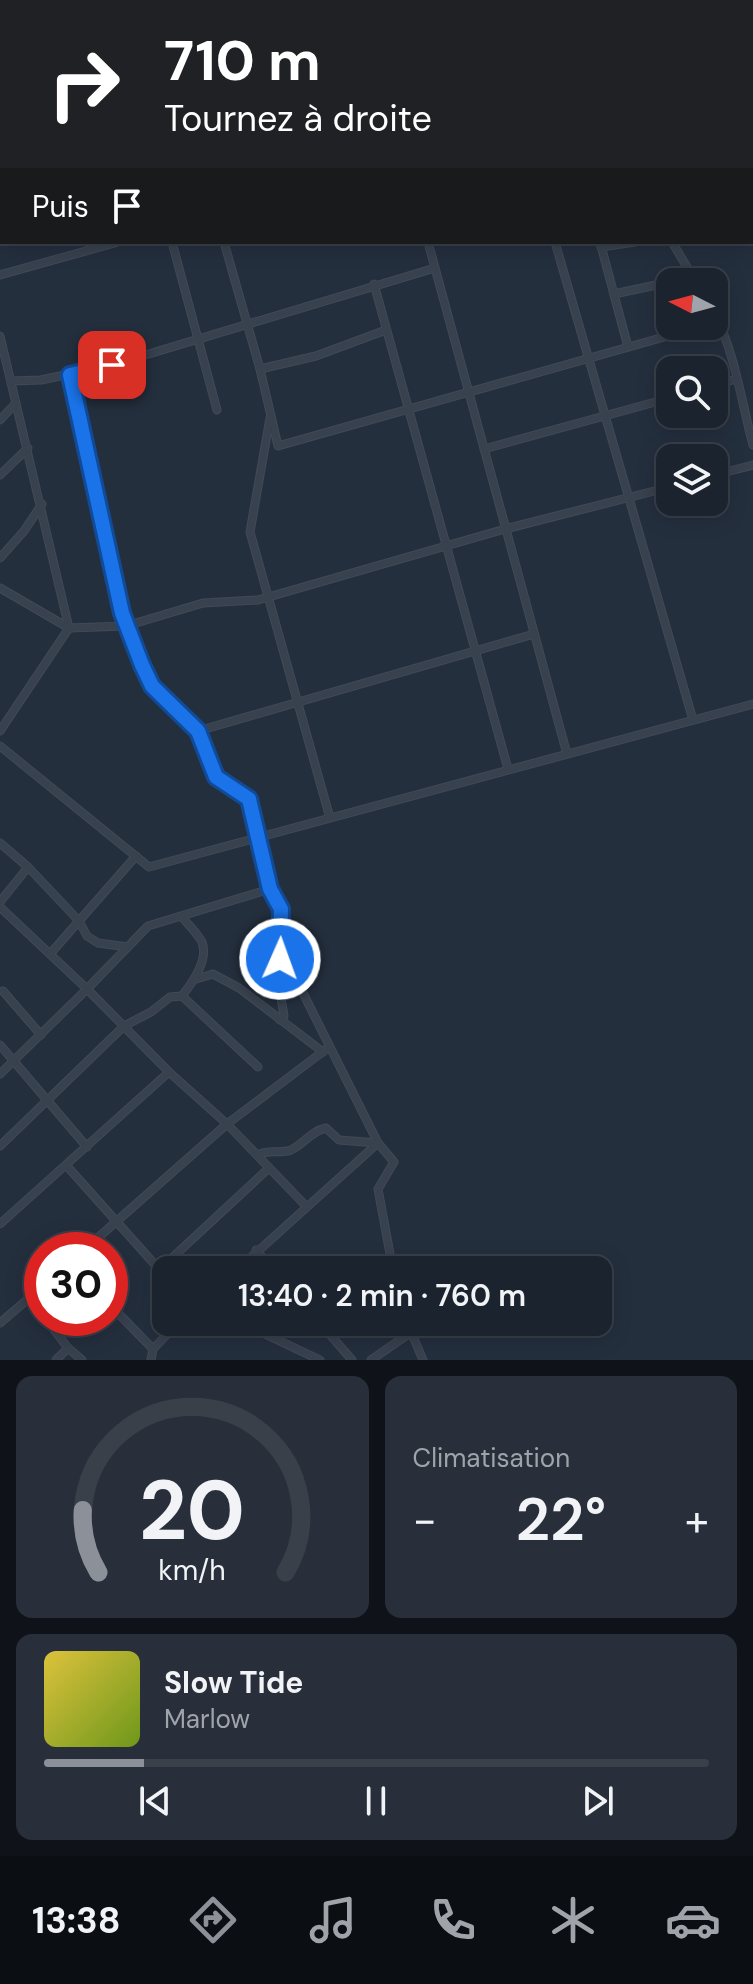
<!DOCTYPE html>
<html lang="fr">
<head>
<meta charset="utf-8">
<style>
	:root { --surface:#1b232e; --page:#282f3a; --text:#f1f3f6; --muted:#a0a4aa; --line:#39404a; --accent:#8c9099 }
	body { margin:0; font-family:"DM Sans",sans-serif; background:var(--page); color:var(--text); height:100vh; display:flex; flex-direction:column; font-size:30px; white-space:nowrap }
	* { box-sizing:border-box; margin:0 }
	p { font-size:26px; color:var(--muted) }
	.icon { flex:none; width:44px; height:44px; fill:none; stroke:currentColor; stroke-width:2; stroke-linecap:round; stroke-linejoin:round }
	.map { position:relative; height:1360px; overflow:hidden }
	.panel { display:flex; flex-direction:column; gap:16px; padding:16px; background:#0f1319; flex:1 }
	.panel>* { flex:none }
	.banner { position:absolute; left:0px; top:0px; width:754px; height:244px; box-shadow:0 4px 20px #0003,0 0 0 2px var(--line); background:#202124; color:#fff; overflow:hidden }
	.needle { width:52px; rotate:276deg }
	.controls { position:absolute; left:656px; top:268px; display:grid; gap:16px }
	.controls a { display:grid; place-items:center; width:72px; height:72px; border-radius:16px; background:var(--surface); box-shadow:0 4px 20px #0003,0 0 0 2px var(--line); font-size:40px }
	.speed { position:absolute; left:24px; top:1232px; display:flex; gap:16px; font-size:40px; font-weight:700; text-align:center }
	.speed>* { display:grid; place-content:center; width:104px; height:104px; border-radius:50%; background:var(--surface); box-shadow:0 4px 20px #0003,0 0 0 2px var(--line); line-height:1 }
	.speed .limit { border:12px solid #d22; background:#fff; color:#111 }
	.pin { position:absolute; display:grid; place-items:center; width:68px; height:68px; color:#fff; margin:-34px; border-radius:16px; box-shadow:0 4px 12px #0006 }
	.me { position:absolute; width:88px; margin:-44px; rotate:2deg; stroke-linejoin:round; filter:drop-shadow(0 0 6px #0008) }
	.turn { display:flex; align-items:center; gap:28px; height:168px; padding:0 32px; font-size:36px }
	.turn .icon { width:104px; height:104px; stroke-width:2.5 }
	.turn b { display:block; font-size:56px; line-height:68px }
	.then { display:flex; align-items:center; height:76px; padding:0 32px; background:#0003; gap:16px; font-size:30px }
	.big { font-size:60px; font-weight:600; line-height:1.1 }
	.panel .card { flex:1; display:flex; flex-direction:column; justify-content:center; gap:12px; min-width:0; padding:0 28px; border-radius:16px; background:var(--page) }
	.panel .dial { align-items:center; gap:0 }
	.dial svg { height:208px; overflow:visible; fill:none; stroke:var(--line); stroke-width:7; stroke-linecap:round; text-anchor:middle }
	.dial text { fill:var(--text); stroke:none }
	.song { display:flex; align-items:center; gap:24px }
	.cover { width:96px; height:96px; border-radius:12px; background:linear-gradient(135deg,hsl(50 70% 55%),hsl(80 70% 35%)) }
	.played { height:8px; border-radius:4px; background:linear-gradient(90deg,var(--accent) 15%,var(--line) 15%) }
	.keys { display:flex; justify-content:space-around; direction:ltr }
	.heat { display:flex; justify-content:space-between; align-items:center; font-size:44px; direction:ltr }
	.panel .tiles { flex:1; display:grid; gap:16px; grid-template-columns:1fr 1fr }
	.card:last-child { grid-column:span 2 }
	.trip { position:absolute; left:152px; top:1256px; width:460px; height:80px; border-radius:16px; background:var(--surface); box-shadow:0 4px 20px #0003,0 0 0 2px var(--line); font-weight:600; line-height:80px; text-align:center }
	.tab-bar { display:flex; height:128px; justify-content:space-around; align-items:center; background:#0b0e12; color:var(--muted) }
	.tab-bar .icon { width:56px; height:56px }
	.tab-bar .current { color:var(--accent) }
	.tab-bar b { font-size:36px; color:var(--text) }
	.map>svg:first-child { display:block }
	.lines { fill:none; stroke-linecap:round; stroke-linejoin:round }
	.minor-casing { stroke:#414a57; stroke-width:9 }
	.minor { stroke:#38414e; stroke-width:7 }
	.route-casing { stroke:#114b97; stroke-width:20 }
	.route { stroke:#1a73e8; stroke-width:14 }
</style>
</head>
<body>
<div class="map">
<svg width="753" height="1360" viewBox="0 0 753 1360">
	<rect width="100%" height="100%" fill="#242f3e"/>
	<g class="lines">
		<defs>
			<g id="minor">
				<path d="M158 0V2"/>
				<path d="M295 0 296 2"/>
				<path d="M366 0V2"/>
				<path d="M452 0 453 2"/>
				<path d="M534 0 535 2"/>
				<path d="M592 0V2"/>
				<path d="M180 2 187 0"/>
				<path d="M348 2 355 0"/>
				<path d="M571 2 579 0"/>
				<path d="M0 51 2 50"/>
				<path d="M0 172 2 171"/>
				<path d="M172 242 217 410"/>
				<path d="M224 242 260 369 278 446 703 326"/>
				<path d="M428 242 567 754"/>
				<path d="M555 242 693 720"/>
				<path d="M600 242 628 347"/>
				<path d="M672 242 696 282"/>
				<path d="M601 247 635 242"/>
				<path d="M0 275 118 242"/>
				<path d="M671 282 694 277"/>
				<path d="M374 284 508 769"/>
				<path d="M614 294 670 282"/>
				<path d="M714 312C735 353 741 400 753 445"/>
				<path d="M0 336 69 628 126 626 203 603 258 600 505 529 670 487"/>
				<path d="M260 369 316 356 386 330"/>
				<path d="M70 375 124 620 152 686 198 731 534 634"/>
				<path d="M11 381 41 380 112 365 435 268"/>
				<path d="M714 386 736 379"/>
				<path d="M270 418 250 532 330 818"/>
				<path d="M0 420 16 403"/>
				<path d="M484 449 670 398"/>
				<path d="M0 475 28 448"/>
				<path d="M714 475 753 465"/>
				<path d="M0 558 24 531 42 504"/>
				<path d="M0 588 69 628 0 731"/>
				<path d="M198 731 216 777 249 799 270 889 281 909 279 938 281 979 303 993 378 1143 394 1162 378 1189 393 1270"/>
				<path d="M0 746 149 867 753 704"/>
				<path d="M0 843 28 867 79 921 87 936 98 943 128 947"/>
				<path d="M0 902 28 867"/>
				<path d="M0 907 87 989 169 1072 227 1124 306 1206"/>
				<path d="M50 954 136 856"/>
				<path d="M196 979 213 974 239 988 323 1052"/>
				<path d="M3 991 41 1035"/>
				<path d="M182 996 258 1067"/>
				<path d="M280 1020 284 1016 281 998V979"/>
				<path d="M0 1045 87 1147"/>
				<path d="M0 1074 87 989 148 926 270 889"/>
				<path d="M0 1146 124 1026 151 1012 170 997 182 996C192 983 209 960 202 942 198 934 188 924 182 917"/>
				<path d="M257 1155C268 1149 280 1154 291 1150 304 1144 311 1131 326 1128L339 1140 378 1143"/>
				<path d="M66 1165 166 1277"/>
				<path d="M0 1224 169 1072"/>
				<path d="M84 1250 227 1124 329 1047"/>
				<path d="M256 1250 274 1270"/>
				<path d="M159 1270 269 1168"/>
				<path d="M237 1270 378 1143"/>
				<path d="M29 1298 42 1314"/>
				<path d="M110 1305 153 1349"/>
				<path d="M45 1318 68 1348 82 1360"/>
				<path d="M240 1322 320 1360"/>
				<path d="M319 1322 352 1360"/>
				<path d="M407 1322 423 1360"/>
				<path d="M0 1323 42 1287"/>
				<path d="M56 1360 68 1348"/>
				<path d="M151 1360 153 1349 179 1322"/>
				<path d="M371 1360 410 1333"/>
			</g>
		</defs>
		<use href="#minor" class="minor-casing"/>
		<use href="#minor" class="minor"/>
	</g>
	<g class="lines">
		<defs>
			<path id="route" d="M112 365 70 375 122 613 142 665 152 686 198 731 216 777 249 799 270 889 281 909 280 959"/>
		</defs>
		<use href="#route" class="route-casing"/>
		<use href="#route" class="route"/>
	</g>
</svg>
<div class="controls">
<a><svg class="needle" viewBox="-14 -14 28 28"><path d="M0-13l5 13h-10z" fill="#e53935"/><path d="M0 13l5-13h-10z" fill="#a0a4aa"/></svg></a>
<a><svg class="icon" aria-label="search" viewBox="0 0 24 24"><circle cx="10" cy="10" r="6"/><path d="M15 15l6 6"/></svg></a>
<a><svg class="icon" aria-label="layers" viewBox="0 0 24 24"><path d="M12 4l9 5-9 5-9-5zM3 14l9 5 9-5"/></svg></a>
</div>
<div class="speed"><div class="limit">30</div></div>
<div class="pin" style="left:112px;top:365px;background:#d93025"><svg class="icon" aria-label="arrive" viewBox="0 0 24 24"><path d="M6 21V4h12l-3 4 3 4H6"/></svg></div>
<svg class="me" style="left:280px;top:959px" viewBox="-20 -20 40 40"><circle r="17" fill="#1a73e8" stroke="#fff" stroke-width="3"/><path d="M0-11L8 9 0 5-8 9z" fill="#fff"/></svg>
<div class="trip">13:40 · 2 min · 760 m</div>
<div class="banner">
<div class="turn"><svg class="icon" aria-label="right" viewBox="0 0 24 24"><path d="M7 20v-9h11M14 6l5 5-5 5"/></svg><div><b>710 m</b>Tournez à droite</div></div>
<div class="then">Puis<svg class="icon" aria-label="arrive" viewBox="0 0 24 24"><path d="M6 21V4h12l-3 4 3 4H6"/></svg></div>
</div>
</div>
<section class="panel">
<div class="tiles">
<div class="card dial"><svg viewBox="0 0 100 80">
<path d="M14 69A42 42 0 1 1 86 69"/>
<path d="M14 69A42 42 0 0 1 8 45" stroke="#8c9099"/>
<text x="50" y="56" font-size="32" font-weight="700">20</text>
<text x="50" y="72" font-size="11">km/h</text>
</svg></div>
<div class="card"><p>Climatisation</p>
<div class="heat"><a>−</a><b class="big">22°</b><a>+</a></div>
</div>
<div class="card">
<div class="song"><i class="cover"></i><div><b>Slow Tide</b><p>Marlow</p></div></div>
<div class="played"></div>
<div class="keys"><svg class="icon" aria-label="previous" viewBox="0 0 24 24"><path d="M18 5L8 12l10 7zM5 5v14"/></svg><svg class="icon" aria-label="pause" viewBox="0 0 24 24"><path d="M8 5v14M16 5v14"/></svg><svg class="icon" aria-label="next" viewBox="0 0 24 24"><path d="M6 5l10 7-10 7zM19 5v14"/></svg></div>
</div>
</div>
</section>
<nav class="tab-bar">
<b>13:38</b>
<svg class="icon current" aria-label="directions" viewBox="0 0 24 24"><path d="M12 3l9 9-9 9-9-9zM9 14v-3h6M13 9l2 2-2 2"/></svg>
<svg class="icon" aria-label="music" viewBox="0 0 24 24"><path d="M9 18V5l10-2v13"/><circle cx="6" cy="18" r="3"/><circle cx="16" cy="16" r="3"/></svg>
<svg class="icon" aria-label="phone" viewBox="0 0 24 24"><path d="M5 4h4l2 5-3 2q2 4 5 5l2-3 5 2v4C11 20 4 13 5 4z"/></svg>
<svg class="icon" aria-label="climate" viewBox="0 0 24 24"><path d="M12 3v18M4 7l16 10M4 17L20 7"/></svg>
<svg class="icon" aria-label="car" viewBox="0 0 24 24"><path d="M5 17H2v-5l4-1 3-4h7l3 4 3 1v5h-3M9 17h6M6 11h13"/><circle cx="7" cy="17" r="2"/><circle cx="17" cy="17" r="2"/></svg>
</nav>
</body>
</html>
